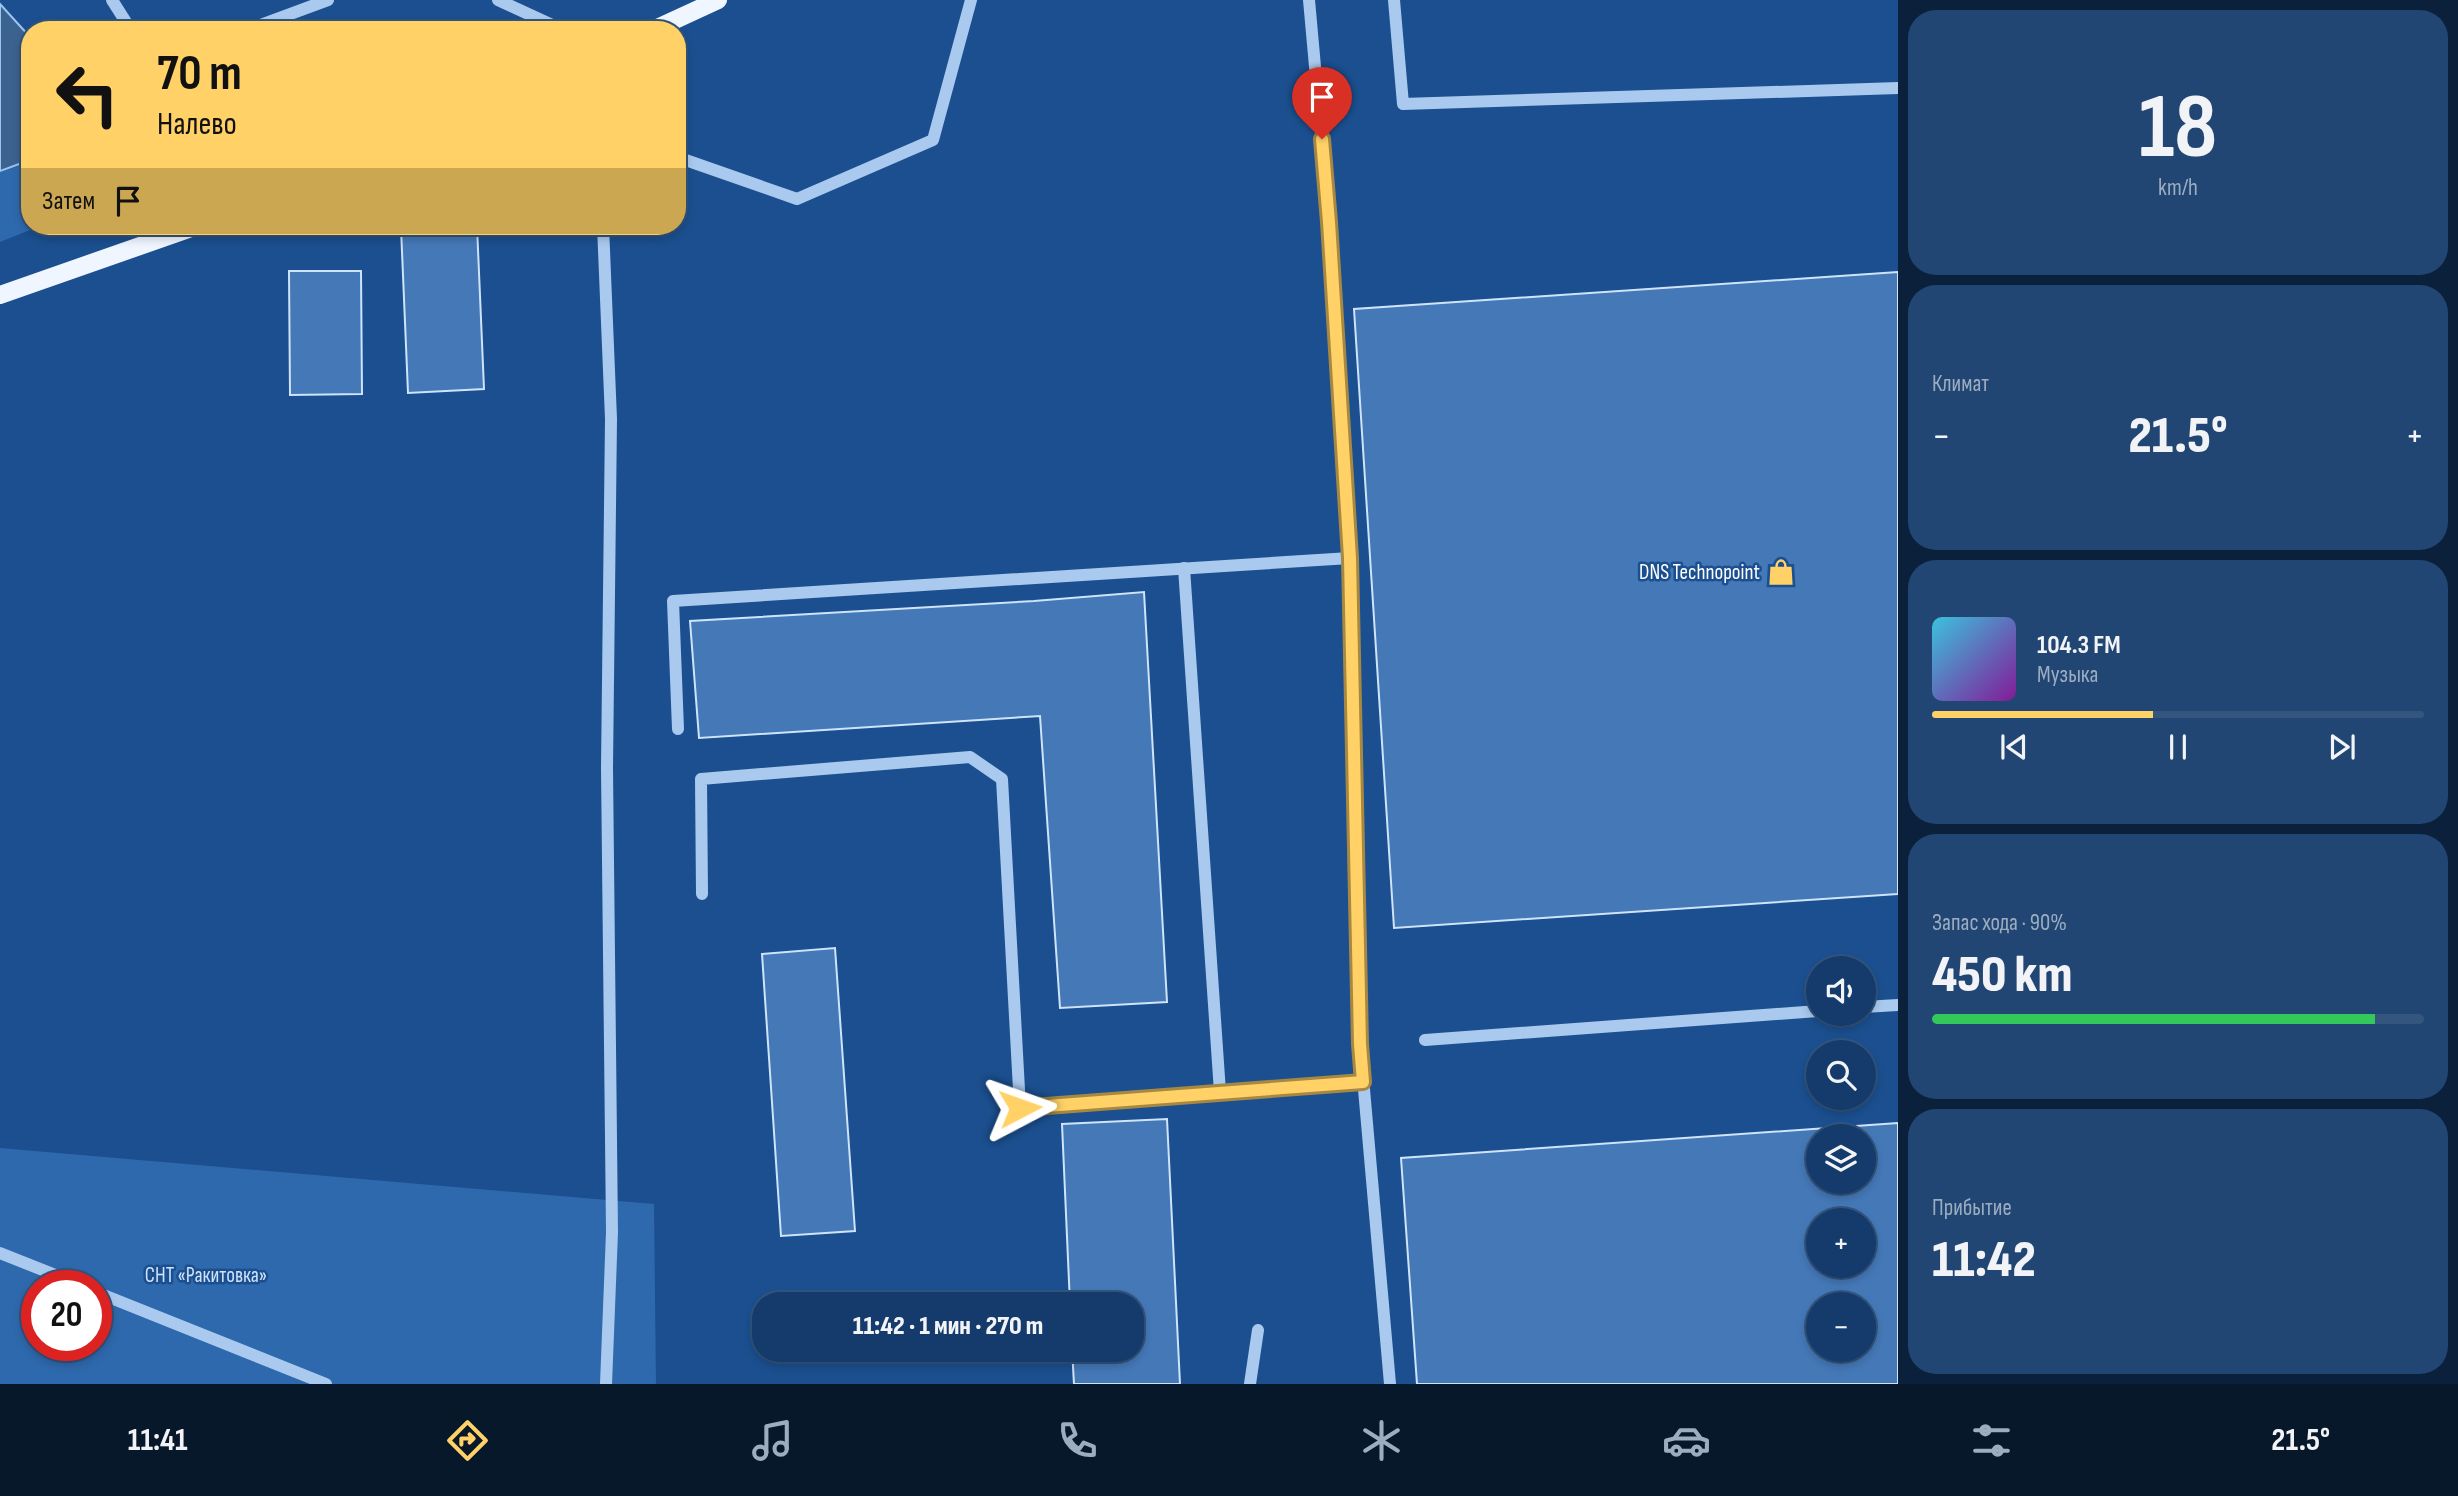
<!DOCTYPE html>
<html lang="ru">
<head>
<meta charset="utf-8">
<style>
	:root { --surface:#143b6b; --page:#214673; --text:#f1f3f6; --muted:#9dadc1; --line:#33557e; --accent:#ffd166 }
	body { margin:0; font-family:"Sofia Sans Condensed",sans-serif; background:var(--page); color:var(--text); height:100vh; display:flex; flex-direction:column; font-size:26px; white-space:nowrap }
	* { box-sizing:border-box; margin:0 }
	p { font-size:23px; color:var(--muted) }
	.icon { flex:none; width:38px; height:38px; fill:none; stroke:currentColor; stroke-width:2; stroke-linecap:round; stroke-linejoin:round }
	.map { position:relative; flex:1; overflow:hidden }
	.side { display:flex; flex-direction:column; gap:10px; padding:10px; background:#0b203b; width:560px }
	.side>* { flex:none }
	.banner { position:absolute; left:21px; top:21px; width:665px; height:214px; border-radius:28px; box-shadow:0 4px 10px #0003,0 0 0 2px var(--line); background:#ffd166; color:#111; overflow:hidden }
	.controls { position:absolute; left:1806px; top:956px; display:grid; gap:14px }
	.controls a { display:grid; place-items:center; width:70px; height:70px; border-radius:50%; background:var(--surface); box-shadow:0 4px 10px #0003,0 0 0 2px var(--line); font-size:35px }
	.speed { position:absolute; left:21px; top:1270px; display:flex; gap:14px; font-size:35px; font-weight:700; text-align:center }
	.speed>* { display:grid; place-content:center; width:91px; height:91px; border-radius:50%; background:var(--surface); box-shadow:0 4px 10px #0003,0 0 0 2px var(--line); line-height:1 }
	.speed .limit { border:10px solid #d22; background:#fff; color:#111 }
	.pin { position:absolute; display:grid; place-items:center; width:60px; height:60px; color:#fff; margin:-72px -30px; border-radius:50% 50% 50% 0; rotate:-45deg; box-shadow:0 0 7px #0007 }
	.pin .icon { rotate:45deg }
	.me { position:absolute; width:77px; margin:-38px; rotate:86deg; stroke-linejoin:round; filter:drop-shadow(0 0 5px #0008) }
	.turn { display:flex; align-items:center; gap:24px; height:147px; padding:0 21px; font-size:32px }
	.turn .icon { width:91px; height:91px; stroke-width:2.5 }
	.turn b { display:block; font-size:49px; line-height:60px }
	.then { display:flex; align-items:center; height:66px; padding:0 21px; background:#0003; gap:14px; font-size:26px }
	.big { font-size:52px; font-weight:800; line-height:1.1 }
	.side .card { flex:1; display:flex; flex-direction:column; justify-content:center; gap:10px; min-width:0; padding:0 24px; border-radius:28px; background:var(--page) }
	.side .dial { align-items:center; gap:0 }
	.dial b { font-size:91px; line-height:1 }
	.song { display:flex; align-items:center; gap:21px }
	.cover { width:84px; height:84px; border-radius:10px; background:linear-gradient(135deg,hsl(190 70% 55%),hsl(290 70% 35%)) }
	.played { height:7px; border-radius:4px; background:linear-gradient(90deg,var(--accent) 45%,var(--line) 45%) }
	.keys { display:flex; justify-content:space-around; direction:ltr }
	.heat { display:flex; justify-content:space-between; align-items:center; font-size:38px; direction:ltr }
	.charge { height:10px; border-radius:5px; background:linear-gradient(90deg,#34c759 90%,var(--line) 0) }
	.trip { position:absolute; left:752px; top:1292px; width:392px; height:70px; border-radius:28px; background:var(--surface); box-shadow:0 4px 10px #0003,0 0 0 2px var(--line); font-weight:800; line-height:70px; text-align:center }
	.dock { display:flex; height:112px; justify-content:space-around; align-items:center; background:#08182b; color:var(--muted) }
	.dock .icon { width:49px; height:49px }
	.dock .current { color:var(--accent) }
	.dock b { font-size:32px; color:var(--text) }
	main { display:flex; flex:1; min-height:0 }
	.map>svg:first-child { display:block }
	.green { fill:#2e69ad; fill-rule:evenodd }
	.water { fill:#3c6290; stroke:#9cc4f0; stroke-width:2 }
	.building { fill:#4478b7; stroke:#cfe3fa; stroke-width:2; fill-rule:evenodd }
	.lines { fill:none; stroke-linecap:round; stroke-linejoin:round }
	.minor { stroke:#a9c9ee; stroke-width:12 }
	.major { stroke:#f0f6ff; stroke-width:18 }
	.route-casing { stroke:#a68842; stroke-width:18 }
	.route { stroke:#ffd166; stroke-width:12 }
	.labels { text-anchor:middle; stroke-width:5; stroke-linejoin:round; paint-order:stroke }
	.poi-label { font-size:21px; fill:#fff; stroke:#1b4f8f; text-anchor:end }
	.park-label { font-size:21px; fill:#cfe3fa; stroke:#1b4f8f }
</style>
</head>
<body>
<main>
<div class="map">
<svg width="1898" height="1384" viewBox="0 0 1898 1384">
	<rect width="100%" height="100%" fill="#1b4f8f"/>
	<g class="green">
		<path d="M30 160V226H40L0 242V171Z"/>
		<path d="M0 1148 654 1204 656 1384H0ZM37 1286H96V1346H37Z"/>
	</g>
	<path class="water" d="M0 4 30 37V160L0 171Z"/>
	<g class="building">
		<path d="M477 226 484 389 408 393 401 228Z"/>
		<path d="M289 271H361L362 394 290 395Z"/>
		<path d="M1898 272V894L1394 928 1354 309Z"/>
		<path d="M1144 592 1167 1002 1060 1008 1040 716 699 738 690 621 1034 601Z"/>
		<path d="M835 948 855 1231 781 1236 762 954Z"/>
		<path d="M1167 1119 1180 1384H1074L1072 1349H1132V1304H1070L1062 1124Z"/>
		<path d="M1898 1123V1384H1417L1401 1158ZM1818 1136H1864V1181H1818ZM1818 1220H1864V1265H1818ZM1818 1304H1864V1349H1818Z"/>
	</g>
	<g class="lines">
		<g class="minor">
			<path d="M112 0 131 30"/>
			<path d="M498 0 563 30"/>
			<path d="M1309 0 1329 222 1350 558 1360 1044 1390 1384"/>
			<path d="M1394 0 1403 104 1898 88"/>
			<path d="M247 30 328 0"/>
			<path d="M677 157 797 199 933 140 971 0"/>
			<path d="M603 226 611 419 607 768 612 1232 606 1384"/>
			<path d="M1184 568 1220 1092 1363 1082"/>
			<path d="M678 729 673 601 1350 558"/>
			<path d="M702 894 701 779 970 757 1002 779 1020 1108 1220 1092"/>
			<path d="M1864 1007 1898 1005"/>
			<path d="M1425 1040 1818 1011"/>
			<path d="M0 1253 83 1286"/>
			<path d="M96 1292 326 1384"/>
			<path d="M1250 1384 1258 1330"/>
		</g>
		<g class="major">
			<path d="M653 30 718 0"/>
			<path d="M0 295 197 226"/>
		</g>
	</g>
	<g class="lines">
		<defs>
			<path id="route" d="M1020 1108 1363 1082 1360 1044 1350 558 1329 222 1322 139"/>
		</defs>
		<use href="#route" class="route-casing"/>
		<use href="#route" class="route"/>
	</g>
	<defs>
		<symbol id="shop-bare" viewBox="-9 -9 18 18"><path d="M-5-2.5h2.3a2.7 3.5 0 0 1 5.4 0H5L5.5 6h-11ZM-1.5-2.5h3a1.5 2.3 0 0 0-3 0Z" fill="#ffd166" stroke="#1b4f8f" stroke-width="2.5" paint-order="stroke"/></symbol>
	</defs>
	<g fill-rule="evenodd">
		<use href="#shop-bare" x="1762" y="553" width="38" height="38"/>
	</g>
	<g class="labels">
		<g class="poi-label">
			<text x="1760" y="579">DNS Technopoint</text>
		</g>
		<g class="park-label">
			<text x="206" y="1282">СНТ «Ракитовка»</text>
		</g>
	</g>
</svg>
<div class="controls">
<a><svg class="icon" aria-label="sound" viewBox="0 0 24 24"><path d="M4 9h4l5-4v14l-5-4H4zM17 9q2 3 0 6"/></svg></a>
<a><svg class="icon" aria-label="search" viewBox="0 0 24 24"><circle cx="10" cy="10" r="6"/><path d="M15 15l6 6"/></svg></a>
<a><svg class="icon" aria-label="layers" viewBox="0 0 24 24"><path d="M12 4l9 5-9 5-9-5zM3 14l9 5 9-5"/></svg></a>
<a>+</a>
<a>−</a>
</div>
<div class="speed"><div class="limit">20</div></div>
<div class="pin" style="left:1322px;top:139px;background:#d93025"><svg class="icon" aria-label="arrive" viewBox="0 0 24 24"><path d="M6 21V4h12l-3 4 3 4H6"/></svg></div>
<svg class="me" style="left:1020px;top:1108px" viewBox="-20 -20 40 40"><path d="M0-17L14 15 0 8-14 15z" fill="#ffd166" stroke="#fff" stroke-width="4"/></svg>
<div class="trip">11:42 · 1 мин · 270 m</div>
<div class="banner">
<div class="turn"><svg class="icon" aria-label="left" viewBox="0 0 24 24"><path d="M17 20v-9H6M10 6l-5 5 5 5"/></svg><div><b>70 m</b>Налево</div></div>
<div class="then">Затем<svg class="icon" aria-label="arrive" viewBox="0 0 24 24"><path d="M6 21V4h12l-3 4 3 4H6"/></svg></div>
</div>
</div>
<section class="side">
<div class="card dial"><b>18</b><p>km/h</p></div>
<div class="card"><p>Климат</p>
<div class="heat"><a>−</a><b class="big">21.5°</b><a>+</a></div>
</div>
<div class="card">
<div class="song"><i class="cover"></i><div><b>104.3 FM</b><p>Музыка</p></div></div>
<div class="played"></div>
<div class="keys"><svg class="icon" aria-label="previous" viewBox="0 0 24 24"><path d="M18 5L8 12l10 7zM5 5v14"/></svg><svg class="icon" aria-label="pause" viewBox="0 0 24 24"><path d="M8 5v14M16 5v14"/></svg><svg class="icon" aria-label="next" viewBox="0 0 24 24"><path d="M6 5l10 7-10 7zM19 5v14"/></svg></div>
</div>
<div class="card"><p>Запас хода · 90%</p><b class="big">450 km</b><div class="charge"></div></div>
<div class="card"><p>Прибытие</p><b class="big">11:42</b></div>
</section>
</main>
<nav class="dock">
<b>11:41</b>
<svg class="icon current" aria-label="directions" viewBox="0 0 24 24"><path d="M12 3l9 9-9 9-9-9zM9 14v-3h6M13 9l2 2-2 2"/></svg>
<svg class="icon" aria-label="music" viewBox="0 0 24 24"><path d="M9 18V5l10-2v13"/><circle cx="6" cy="18" r="3"/><circle cx="16" cy="16" r="3"/></svg>
<svg class="icon" aria-label="phone" viewBox="0 0 24 24"><path d="M5 4h4l2 5-3 2q2 4 5 5l2-3 5 2v4C11 20 4 13 5 4z"/></svg>
<svg class="icon" aria-label="climate" viewBox="0 0 24 24"><path d="M12 3v18M4 7l16 10M4 17L20 7"/></svg>
<svg class="icon" aria-label="car" viewBox="0 0 24 24"><path d="M5 17H2v-5l4-1 3-4h7l3 4 3 1v5h-3M9 17h6M6 11h13"/><circle cx="7" cy="17" r="2"/><circle cx="17" cy="17" r="2"/></svg>
<svg class="icon" aria-label="filters" viewBox="0 0 24 24"><path d="M4 7h16M4 17h16"/><circle cx="9" cy="7" r="2"/><circle cx="15" cy="17" r="2"/></svg>
<b>21.5°</b>
</nav>
</body>
</html>
